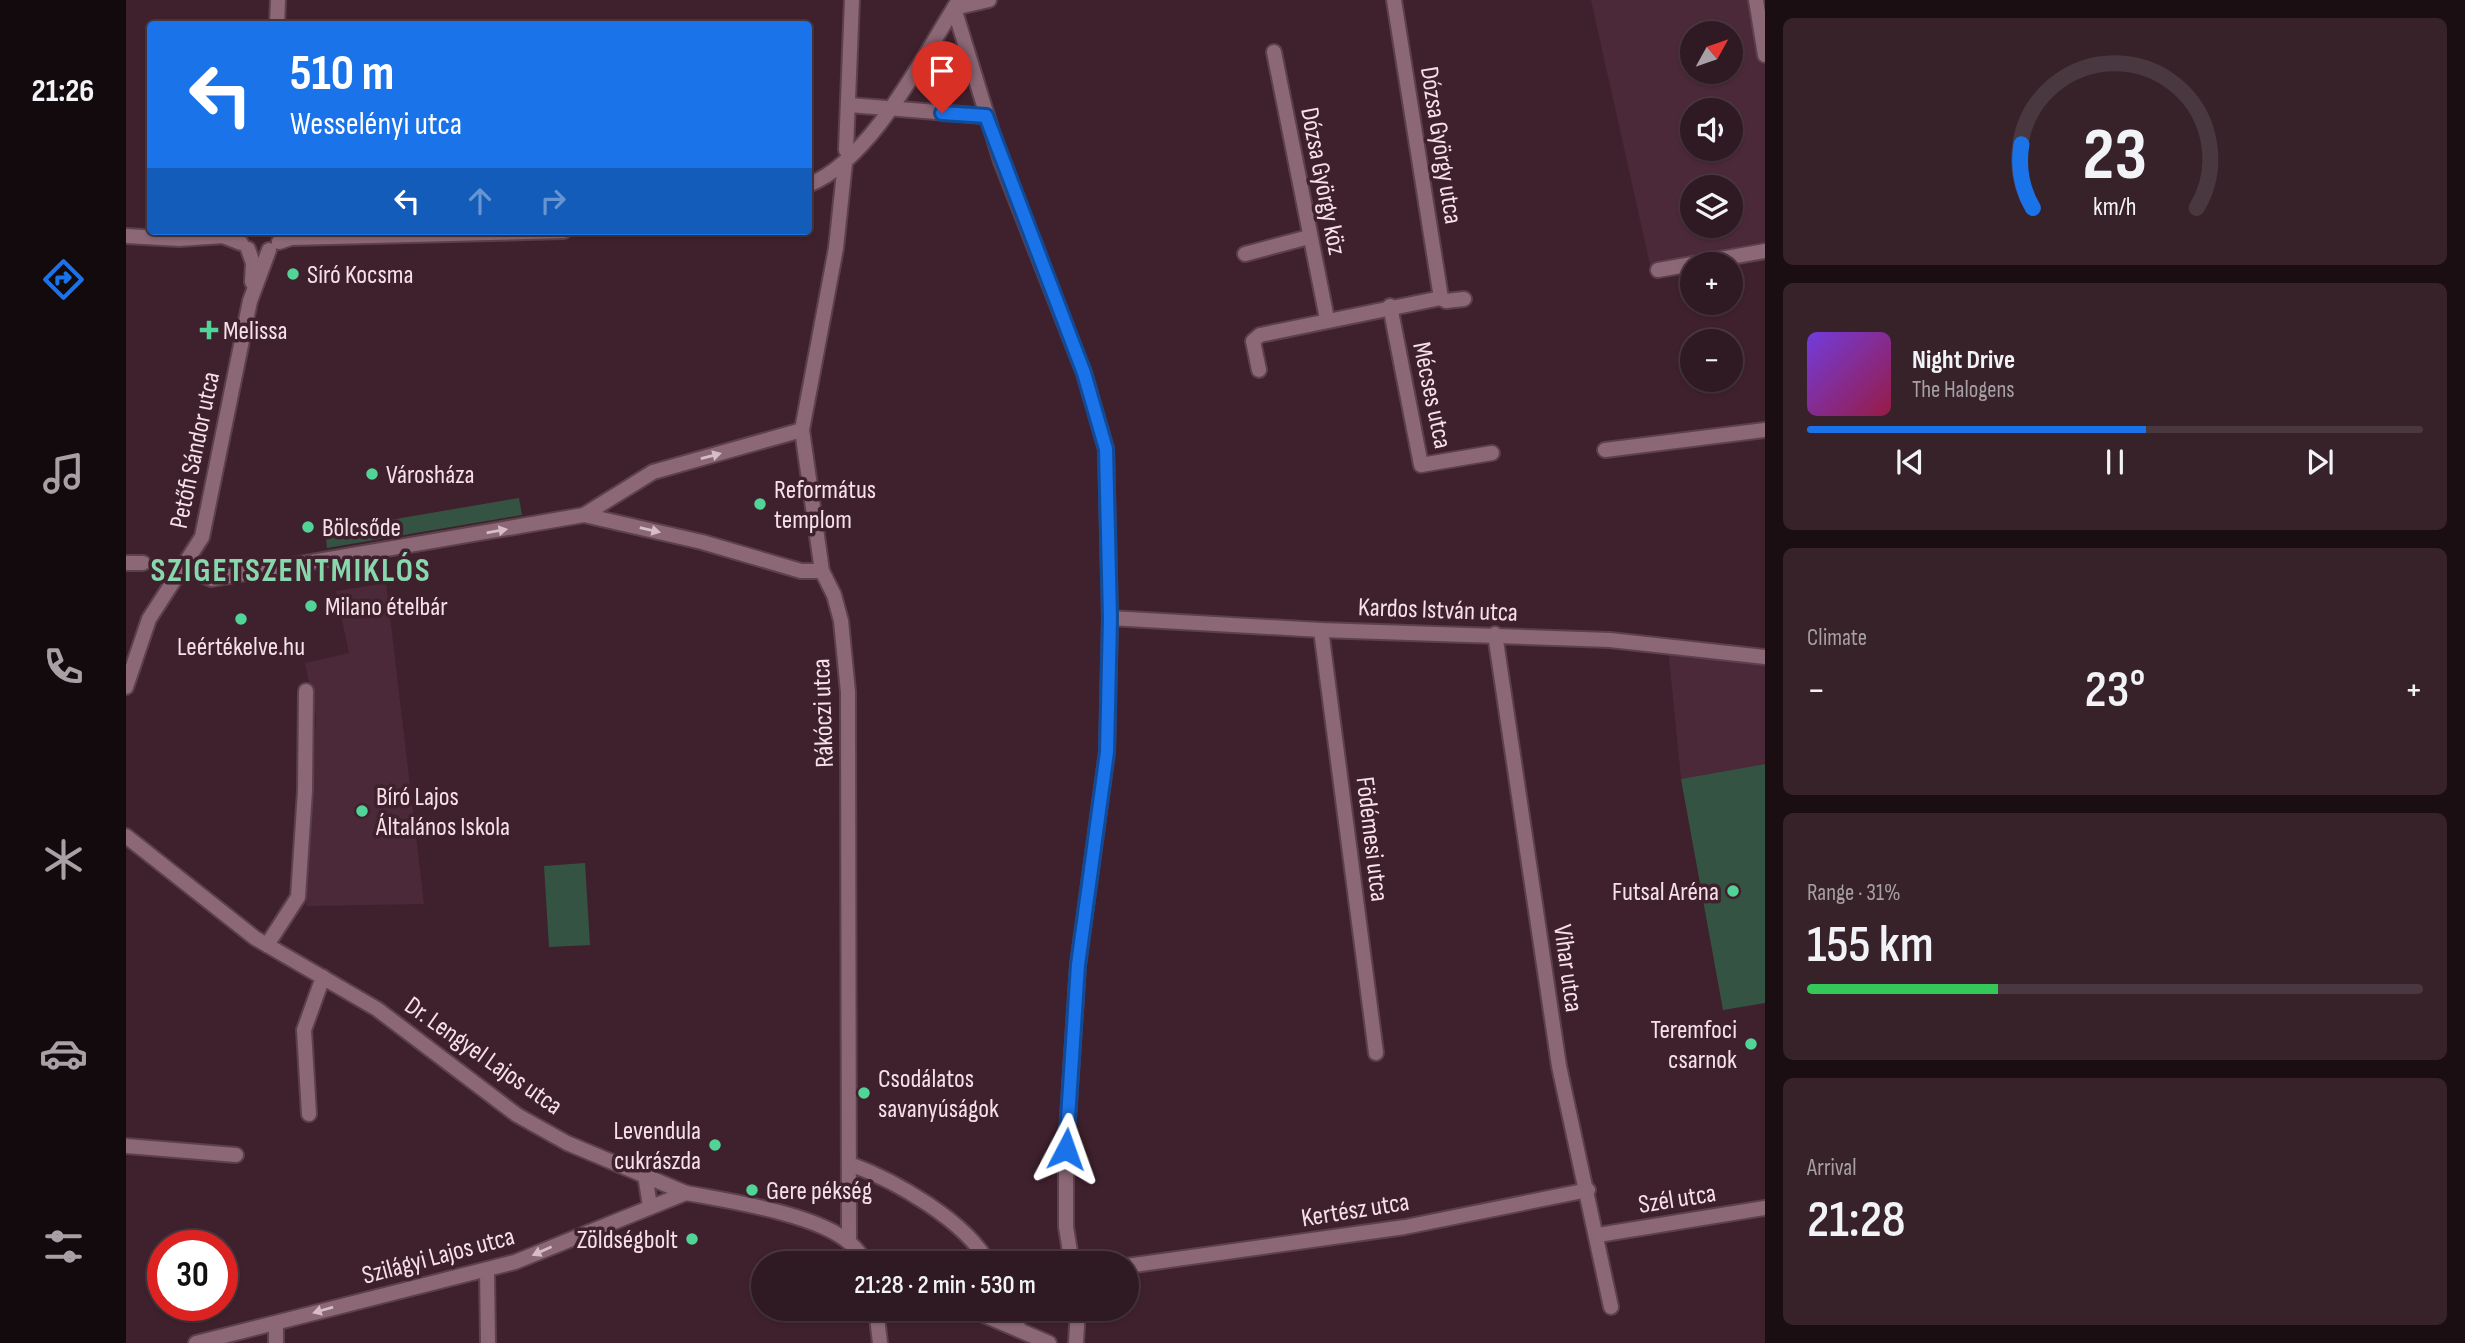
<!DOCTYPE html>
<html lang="en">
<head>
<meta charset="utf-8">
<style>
	:root { --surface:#2f1922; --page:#37222a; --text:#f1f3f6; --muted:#a7a0a5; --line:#4a3840; --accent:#1a73e8 }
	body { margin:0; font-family:"Sofia Sans Condensed",sans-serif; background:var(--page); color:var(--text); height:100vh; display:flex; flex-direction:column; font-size:26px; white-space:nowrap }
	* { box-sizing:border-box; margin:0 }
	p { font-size:23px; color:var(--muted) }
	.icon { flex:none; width:38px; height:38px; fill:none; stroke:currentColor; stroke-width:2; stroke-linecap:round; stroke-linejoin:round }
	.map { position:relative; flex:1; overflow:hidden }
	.side { display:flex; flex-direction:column; gap:18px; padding:18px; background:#1a0e13; width:700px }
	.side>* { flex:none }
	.top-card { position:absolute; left:21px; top:21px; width:665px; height:214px; border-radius:7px; box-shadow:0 2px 5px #0004,0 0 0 2px var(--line); background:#1a73e8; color:#fff; overflow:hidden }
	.needle { width:46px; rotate:50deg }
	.buttons { position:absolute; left:1554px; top:21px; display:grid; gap:14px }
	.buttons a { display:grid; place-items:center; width:63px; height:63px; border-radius:50%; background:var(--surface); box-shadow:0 2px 5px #0004,0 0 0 2px var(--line); font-size:35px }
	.speed { position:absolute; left:21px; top:1230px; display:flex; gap:14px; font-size:35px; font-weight:700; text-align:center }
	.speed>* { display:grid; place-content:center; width:91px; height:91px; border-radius:50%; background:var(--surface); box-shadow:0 2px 5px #0004,0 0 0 2px var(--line); line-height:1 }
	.speed .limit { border:10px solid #d22; background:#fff; color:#111 }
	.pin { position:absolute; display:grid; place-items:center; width:60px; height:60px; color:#fff; margin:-72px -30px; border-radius:50% 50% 50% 0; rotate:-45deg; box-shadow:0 0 7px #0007 }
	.pin .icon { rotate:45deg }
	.me { position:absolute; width:77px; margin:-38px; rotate:4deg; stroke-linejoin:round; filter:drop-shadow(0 0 5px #0008) }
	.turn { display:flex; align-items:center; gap:24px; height:147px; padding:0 28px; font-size:32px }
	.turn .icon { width:91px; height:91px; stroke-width:2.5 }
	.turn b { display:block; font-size:49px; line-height:60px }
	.lanes { display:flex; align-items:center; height:66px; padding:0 28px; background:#0003; justify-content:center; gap:35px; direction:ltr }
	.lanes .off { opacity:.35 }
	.big { font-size:52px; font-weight:600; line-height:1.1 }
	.side .tile { flex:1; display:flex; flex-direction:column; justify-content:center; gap:10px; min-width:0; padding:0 24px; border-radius:10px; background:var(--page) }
	.side .dial { align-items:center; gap:0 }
	.dial svg { height:182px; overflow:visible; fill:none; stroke:var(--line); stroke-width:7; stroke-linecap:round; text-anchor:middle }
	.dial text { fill:var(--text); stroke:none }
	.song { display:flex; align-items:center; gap:21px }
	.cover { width:84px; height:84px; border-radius:10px; background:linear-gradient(135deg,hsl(260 70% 55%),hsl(340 70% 35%)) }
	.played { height:7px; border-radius:4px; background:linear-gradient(90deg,var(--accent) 55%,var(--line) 55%) }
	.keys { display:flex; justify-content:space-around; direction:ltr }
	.heat { display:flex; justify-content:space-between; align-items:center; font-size:38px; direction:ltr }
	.charge { height:10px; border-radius:5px; background:linear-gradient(90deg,#34c759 31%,var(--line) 0) }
	.trip { position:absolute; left:625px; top:1251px; width:388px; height:70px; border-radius:35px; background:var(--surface); box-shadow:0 2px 5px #0004,0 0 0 2px var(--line); font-weight:600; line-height:70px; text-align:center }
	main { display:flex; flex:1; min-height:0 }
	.tabs { display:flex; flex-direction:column; width:126px; justify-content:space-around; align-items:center; background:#130a0e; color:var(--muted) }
	.tabs .icon { width:49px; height:49px }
	.tabs .on { color:var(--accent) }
	.tabs b { font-size:32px; color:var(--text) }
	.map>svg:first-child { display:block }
	.built { fill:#4c2938; fill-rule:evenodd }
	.green { fill:#355343 }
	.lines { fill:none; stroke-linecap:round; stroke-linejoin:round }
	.minor-casing { stroke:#5c404b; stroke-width:18 }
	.tertiary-casing { stroke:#5c404b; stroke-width:18 }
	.minor { stroke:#8c6776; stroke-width:14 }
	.tertiary { stroke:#8c6776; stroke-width:14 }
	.oneway { fill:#d6bcc6 }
	.route-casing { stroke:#114b97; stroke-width:18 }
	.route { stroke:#1a73e8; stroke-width:12 }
	.poi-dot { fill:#52d397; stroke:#3f212d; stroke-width:2.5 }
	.labels { text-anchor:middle; stroke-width:7; stroke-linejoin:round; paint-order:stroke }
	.street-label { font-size:26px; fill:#f6e1e8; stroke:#3f212d }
	.poi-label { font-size:26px; fill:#f6e1e8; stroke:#3f212d; text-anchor:start }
	.district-label { font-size:33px; font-weight:bold; letter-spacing:2px; fill:#88d8ad; stroke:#3f212d }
</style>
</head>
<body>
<main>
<nav class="tabs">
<b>21:26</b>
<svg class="icon on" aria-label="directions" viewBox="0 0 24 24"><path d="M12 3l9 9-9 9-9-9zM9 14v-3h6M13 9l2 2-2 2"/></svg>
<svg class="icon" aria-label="music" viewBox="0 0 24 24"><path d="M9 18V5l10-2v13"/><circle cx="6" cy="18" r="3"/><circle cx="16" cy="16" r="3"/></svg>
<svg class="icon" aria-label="phone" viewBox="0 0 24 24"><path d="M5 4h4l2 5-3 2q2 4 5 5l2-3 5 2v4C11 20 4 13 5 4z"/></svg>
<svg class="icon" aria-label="climate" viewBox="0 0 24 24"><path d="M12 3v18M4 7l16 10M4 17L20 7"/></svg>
<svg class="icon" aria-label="car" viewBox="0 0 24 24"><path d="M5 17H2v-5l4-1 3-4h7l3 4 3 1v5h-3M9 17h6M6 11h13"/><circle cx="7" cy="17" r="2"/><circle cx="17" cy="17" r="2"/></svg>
<svg class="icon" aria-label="filters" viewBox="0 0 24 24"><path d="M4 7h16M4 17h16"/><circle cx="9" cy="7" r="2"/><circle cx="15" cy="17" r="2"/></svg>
</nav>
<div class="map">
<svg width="1639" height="1343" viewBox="0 0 1639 1343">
	<rect width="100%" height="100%" fill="#3f212d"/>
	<g class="built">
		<path d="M1465 0H1630L1639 56V248L1525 269ZM1566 33H1605V72H1566ZM1566 110H1605V149H1566ZM1566 187H1605V226H1566Z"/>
		<path d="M260 583 298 904 180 906 190 717 179 663 223 653 210 591Z"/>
		<path d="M1542 647 1639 656V764L1555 779Z"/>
	</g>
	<g class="green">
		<path d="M393 498 396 515 201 548 199 531Z"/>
		<path d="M1639 764V1003L1597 1010 1555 779Z"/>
		<path d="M459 863 464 945 423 947 418 866Z"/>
	</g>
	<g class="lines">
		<defs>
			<g id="minor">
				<path d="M863 0 828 8 875 161 958 373 980 449 984 618 981 752 952 965 940 1149V1227L946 1264"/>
				<path d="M1268 0 1315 298"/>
				<path d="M1630 0 1639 55"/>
				<path d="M1148 52 1201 319"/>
				<path d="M723 105 860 116"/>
				<path d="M720 150 726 0"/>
				<path d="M719 163 710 248 676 430 696 571 708 595 715 621 722 692 723 1242"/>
				<path d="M1119 254 1183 237"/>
				<path d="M1532 270 1639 251"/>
				<path d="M1264 306 1295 465 1366 453"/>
				<path d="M1133 370 1127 341 1134 335 1315 298 1320 301 1338 299"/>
				<path d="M1479 450 1639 430"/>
				<path d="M458 515 576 542 675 571H696"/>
				<path d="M0 563H17"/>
				<path d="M61 564 73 574 86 579 458 515 527 472 676 430"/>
				<path d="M984 618 1195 630 1484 640 1639 657"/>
				<path d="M1195 630 1250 1053"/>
				<path d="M1369 634 1433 1066 1485 1307"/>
				<path d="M0 836 129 938 251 1009 391 1115 441 1143 560 1193"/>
				<path d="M141 945 172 897 179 791 180 691"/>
				<path d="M183 1114 178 1030 197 977"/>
				<path d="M0 1146 110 1155"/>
				<path d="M724 1164C770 1181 840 1221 863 1264"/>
				<path d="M519 1175 524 1206"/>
				<path d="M1472 1235 1639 1208"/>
				<path d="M1001 1266 1279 1227 1462 1190"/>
				<path d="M361 1270 362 1343"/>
				<path d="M750 1309 754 1343"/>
				<path d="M888 1309 892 1327"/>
				<path d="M150 1324V1343"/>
				<path d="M70 1343 389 1262 560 1193"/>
				<path d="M950 1343 952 1309"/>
			</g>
			<g id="tertiary">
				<path d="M151 24 152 0"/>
				<path d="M682 185C746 160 797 56 833 0"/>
				<path d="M0 236 53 239 97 236 115 243"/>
				<path d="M153 242 165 238 438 231"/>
				<path d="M122 249 127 263 126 282"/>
				<path d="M0 687 23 619 76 537 124 301 143 250"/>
				<path d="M560 1193C603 1201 691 1214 724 1243 731 1249 736 1257 742 1264"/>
				<path d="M844 1309 923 1343"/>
			</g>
		</defs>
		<use href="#minor" class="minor-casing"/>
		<use href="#tertiary" class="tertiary-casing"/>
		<use href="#minor" class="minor"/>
		<use href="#tertiary" class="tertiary"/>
	</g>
	<defs><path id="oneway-solid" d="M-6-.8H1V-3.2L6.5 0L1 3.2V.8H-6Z" transform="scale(1.75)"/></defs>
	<g class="oneway">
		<use href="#oneway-solid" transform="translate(585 456) rotate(-15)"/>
		<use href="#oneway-solid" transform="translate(524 530) rotate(13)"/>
		<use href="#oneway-solid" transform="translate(371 531) rotate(-10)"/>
		<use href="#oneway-solid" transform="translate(416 1251) rotate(156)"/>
		<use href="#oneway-solid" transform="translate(197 1310) rotate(164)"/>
	</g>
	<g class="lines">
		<defs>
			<path id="route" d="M816 113 860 116 958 373 980 449 984 618 981 752 952 965 940 1149"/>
		</defs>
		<use href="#route" class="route-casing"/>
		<use href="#route" class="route"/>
	</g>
	<g class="poi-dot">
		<circle cx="167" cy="274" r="7"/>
		<path d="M79.5 319.5h7v7h7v7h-7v7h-7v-7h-7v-7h7z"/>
		<circle cx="246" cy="474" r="7"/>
		<circle cx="634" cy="504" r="7"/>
		<circle cx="182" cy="527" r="7"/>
		<circle cx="185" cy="606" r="7"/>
		<circle cx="115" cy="619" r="7"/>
		<circle cx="236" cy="811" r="7"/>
		<circle cx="1607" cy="891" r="7"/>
		<circle cx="1625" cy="1044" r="7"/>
		<circle cx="738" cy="1093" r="7"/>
		<circle cx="589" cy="1145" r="7"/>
		<circle cx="626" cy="1190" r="7"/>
		<circle cx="566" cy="1239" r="7"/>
	</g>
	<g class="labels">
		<g class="street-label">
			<text transform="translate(1316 145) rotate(81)" y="9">Dózsa György utca</text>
			<text transform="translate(1198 181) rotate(79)" y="9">Dózsa György köz</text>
			<text transform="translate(1307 395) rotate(78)" y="9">Mécses utca</text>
			<text transform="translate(68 450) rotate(-78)" y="9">Petőfi Sándor utca</text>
			<text transform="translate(1312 609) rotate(2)" y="9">Kardos István utca</text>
			<text transform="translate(696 713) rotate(-92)" y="9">Rákóczi utca</text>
			<text transform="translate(1247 839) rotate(83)" y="9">Födémesi utca</text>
			<text transform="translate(1443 968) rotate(82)" y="9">Vihar utca</text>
			<text transform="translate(358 1055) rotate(35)" y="9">Dr. Lengyel Lajos utca</text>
			<text transform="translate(1551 1198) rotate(-9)" y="9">Szél utca</text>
			<text transform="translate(1229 1209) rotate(-9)" y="9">Kertész utca</text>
			<text transform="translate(312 1255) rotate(-15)" y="9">Szilágyi Lajos utca</text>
		</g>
		<g class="poi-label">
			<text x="181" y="283">Síró Kocsma</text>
			<text x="97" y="339">Melissa</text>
			<text x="260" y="483">Városháza</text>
			<text x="648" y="498">Református<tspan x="648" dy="30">templom</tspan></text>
			<text x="196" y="536">Bölcsőde</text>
			<text x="199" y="615">Milano ételbár</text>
			<text x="115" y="655" text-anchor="middle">Leértékelve.hu</text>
			<text x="250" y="805">Bíró Lajos<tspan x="250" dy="30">Általános Iskola</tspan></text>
			<text x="1593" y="900" text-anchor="end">Futsal Aréna</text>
			<text x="1611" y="1038" text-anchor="end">Teremfoci<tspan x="1611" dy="30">csarnok</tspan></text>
			<text x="752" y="1087">Csodálatos<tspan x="752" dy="30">savanyúságok</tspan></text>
			<text x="575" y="1139" text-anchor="end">Levendula<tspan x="575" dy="30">cukrászda</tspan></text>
			<text x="640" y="1199">Gere pékség</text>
			<text x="552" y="1248" text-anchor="end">Zöldségbolt</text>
		</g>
		<g class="district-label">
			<text x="165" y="581">SZIGETSZENTMIKLÓS</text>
		</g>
	</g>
</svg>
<div class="buttons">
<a><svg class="needle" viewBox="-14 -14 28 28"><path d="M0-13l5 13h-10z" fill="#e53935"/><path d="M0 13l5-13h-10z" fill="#a7a0a5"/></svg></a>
<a><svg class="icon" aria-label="sound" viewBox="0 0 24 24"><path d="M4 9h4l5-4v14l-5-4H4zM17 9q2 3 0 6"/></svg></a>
<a><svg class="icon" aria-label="layers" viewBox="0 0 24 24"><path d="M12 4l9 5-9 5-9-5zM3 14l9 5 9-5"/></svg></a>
<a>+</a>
<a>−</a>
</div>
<div class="speed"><div class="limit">30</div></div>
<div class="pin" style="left:816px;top:113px;background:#d93025"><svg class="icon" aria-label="arrive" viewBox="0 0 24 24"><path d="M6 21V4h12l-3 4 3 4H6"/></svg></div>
<svg class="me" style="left:940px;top:1149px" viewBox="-20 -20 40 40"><path d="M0-17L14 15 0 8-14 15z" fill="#1a73e8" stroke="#fff" stroke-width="4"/></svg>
<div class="trip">21:28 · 2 min · 530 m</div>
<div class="top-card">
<div class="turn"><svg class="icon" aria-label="left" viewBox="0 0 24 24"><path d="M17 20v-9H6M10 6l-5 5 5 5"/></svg><div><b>510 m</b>Wesselényi utca</div></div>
<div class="lanes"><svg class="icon" aria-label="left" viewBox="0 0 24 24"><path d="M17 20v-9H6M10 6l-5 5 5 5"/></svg><svg class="icon off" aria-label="ahead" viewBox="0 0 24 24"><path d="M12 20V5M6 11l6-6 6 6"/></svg><svg class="icon off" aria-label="right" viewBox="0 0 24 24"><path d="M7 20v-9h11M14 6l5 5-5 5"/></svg></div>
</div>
</div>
<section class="side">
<div class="tile dial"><svg viewBox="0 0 100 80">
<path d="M14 69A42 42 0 1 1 86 69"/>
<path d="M14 69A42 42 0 0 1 9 41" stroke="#1a73e8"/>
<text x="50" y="56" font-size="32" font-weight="700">23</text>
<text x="50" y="72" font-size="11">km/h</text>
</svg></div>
<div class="tile">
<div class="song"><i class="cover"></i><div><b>Night Drive</b><p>The Halogens</p></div></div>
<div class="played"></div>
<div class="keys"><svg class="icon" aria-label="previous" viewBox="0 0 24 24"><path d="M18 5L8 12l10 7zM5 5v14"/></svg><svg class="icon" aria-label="pause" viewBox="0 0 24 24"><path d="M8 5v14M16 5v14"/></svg><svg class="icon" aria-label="next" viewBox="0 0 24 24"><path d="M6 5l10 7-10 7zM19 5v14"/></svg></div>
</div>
<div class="tile"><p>Climate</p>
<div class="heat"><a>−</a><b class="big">23°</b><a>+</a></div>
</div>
<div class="tile"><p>Range · 31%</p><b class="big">155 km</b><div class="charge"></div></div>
<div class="tile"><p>Arrival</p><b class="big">21:28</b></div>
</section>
</main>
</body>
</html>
